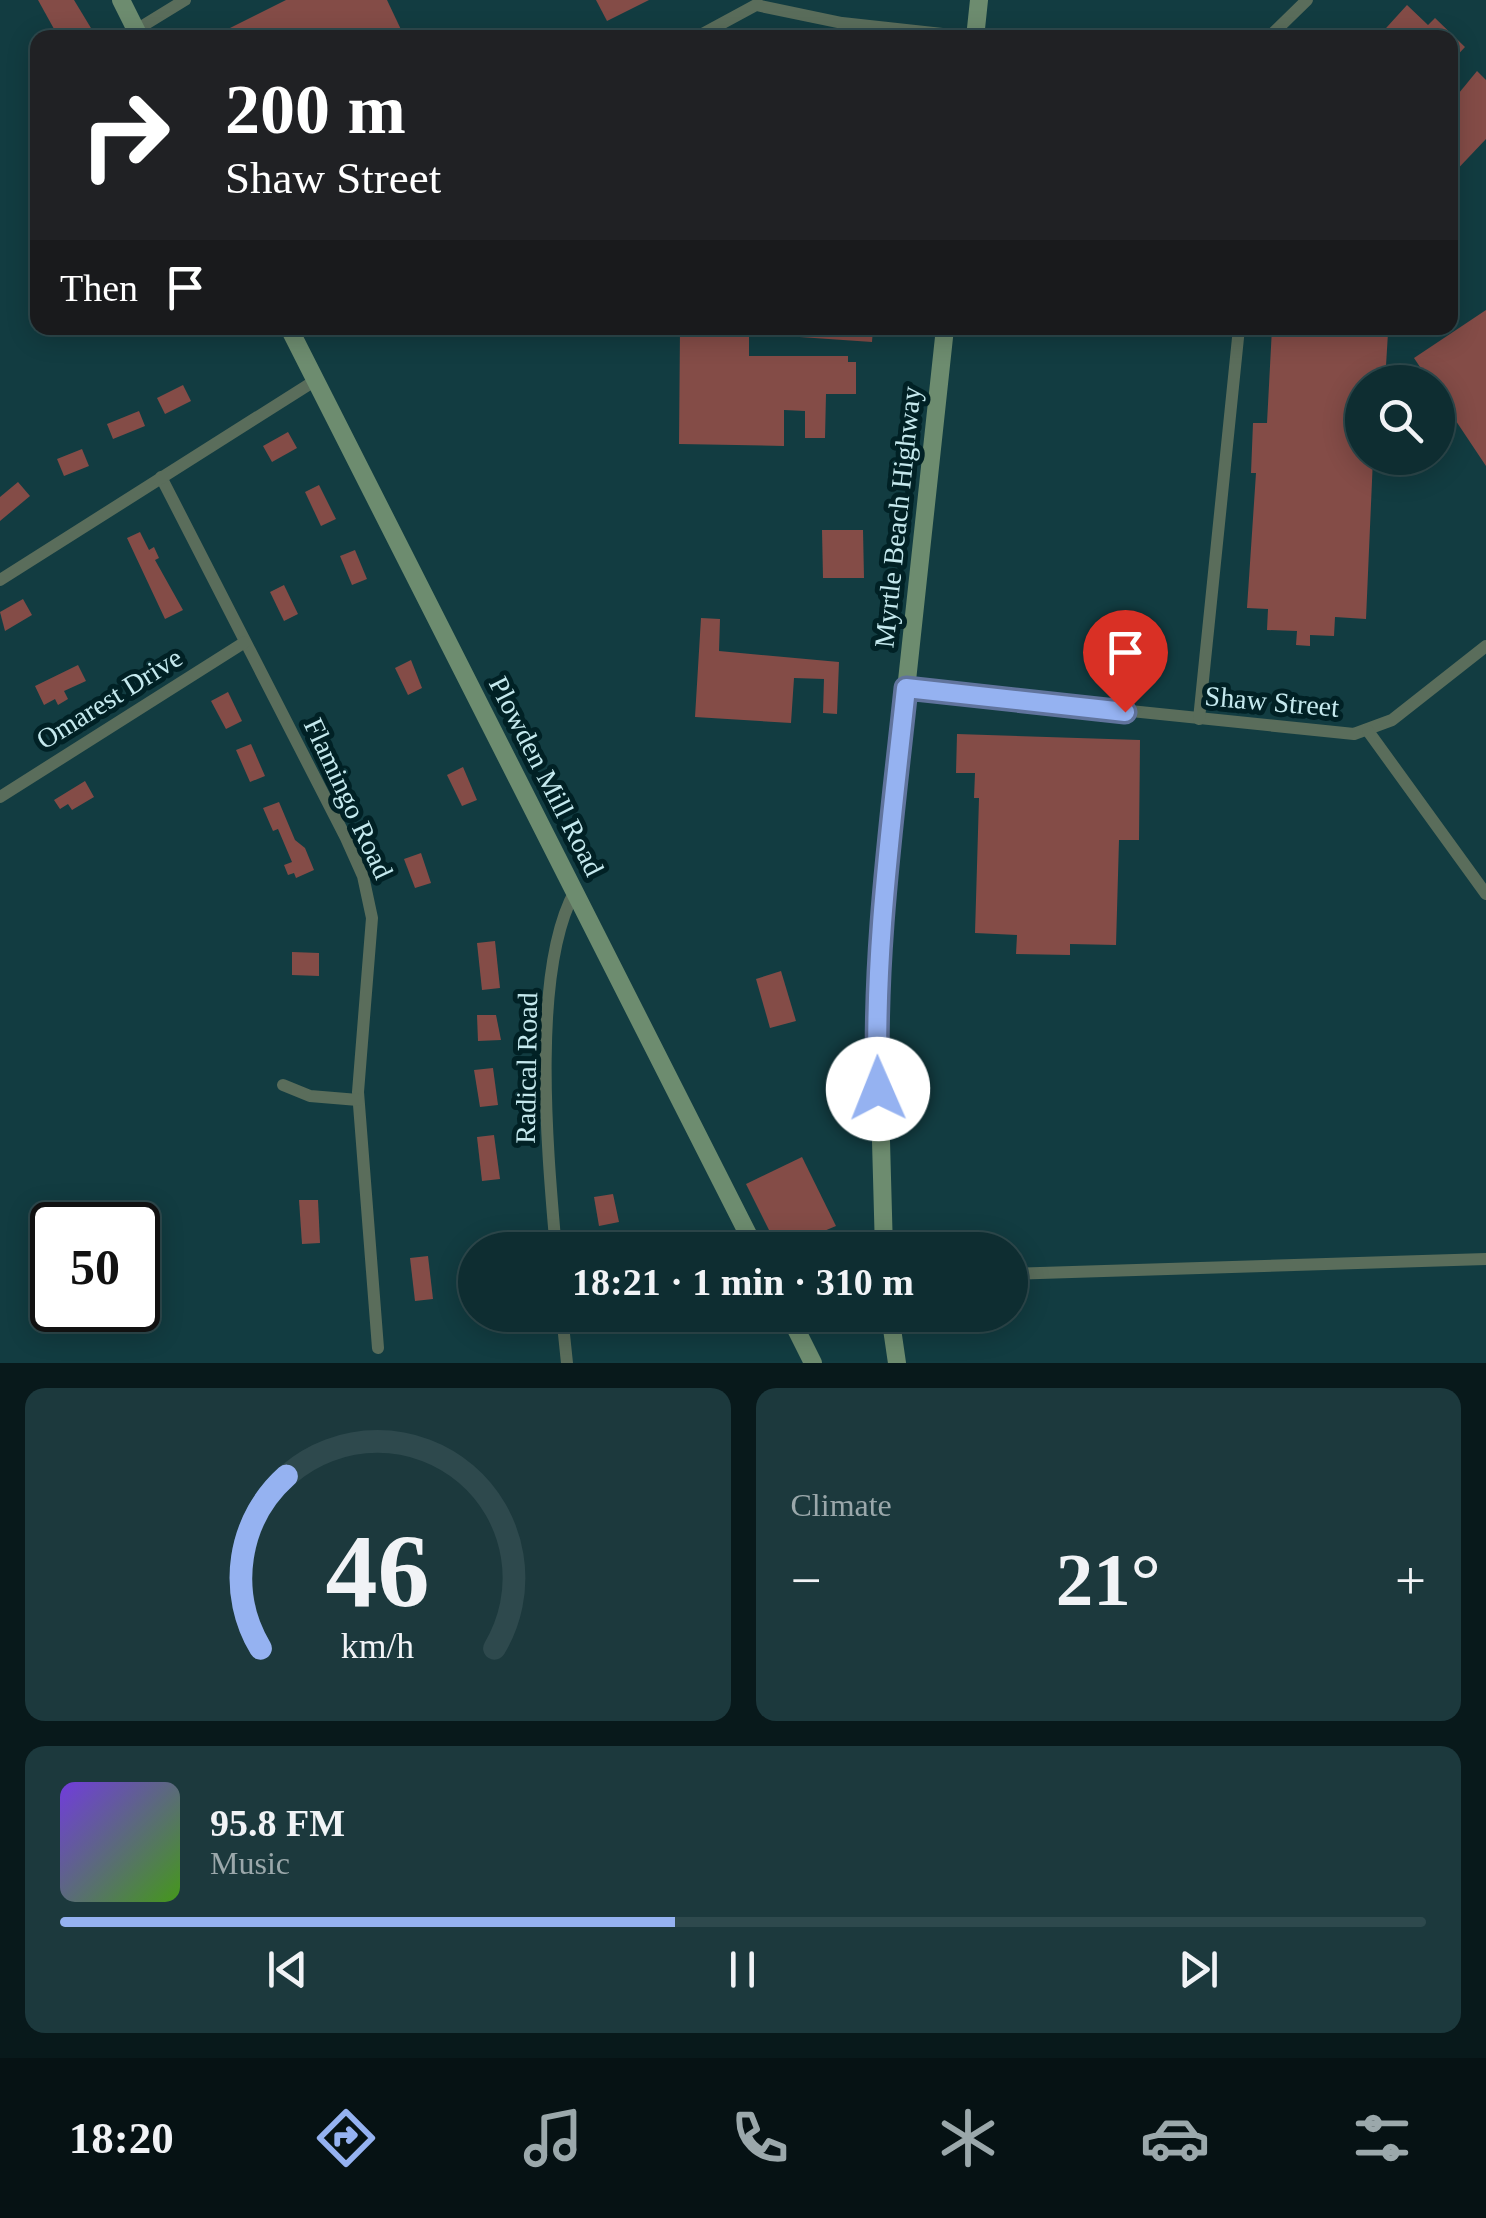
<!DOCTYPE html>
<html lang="en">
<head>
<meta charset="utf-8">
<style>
	:root { --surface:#0e2d31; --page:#1c393d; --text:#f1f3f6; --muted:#9ba8ab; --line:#2e494d; --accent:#95b2f1 }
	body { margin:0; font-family:Georgia,serif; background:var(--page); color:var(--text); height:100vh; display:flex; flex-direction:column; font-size:38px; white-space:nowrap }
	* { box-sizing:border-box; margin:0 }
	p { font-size:32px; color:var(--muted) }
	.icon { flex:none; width:55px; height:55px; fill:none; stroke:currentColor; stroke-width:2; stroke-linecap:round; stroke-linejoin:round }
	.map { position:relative; height:1363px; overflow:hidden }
	.side { display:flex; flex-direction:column; gap:25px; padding:25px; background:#08191b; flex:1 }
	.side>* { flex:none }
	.top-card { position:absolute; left:30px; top:30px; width:1428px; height:305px; border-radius:20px; box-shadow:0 5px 25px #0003,0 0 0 2px var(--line); background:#202124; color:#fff; overflow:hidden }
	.buttons { position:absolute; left:1345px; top:365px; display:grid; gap:20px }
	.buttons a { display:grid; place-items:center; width:110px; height:110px; border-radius:50%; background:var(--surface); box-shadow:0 5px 25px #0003,0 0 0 2px var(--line); font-size:50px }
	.speed { position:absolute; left:30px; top:1202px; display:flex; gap:20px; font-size:50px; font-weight:700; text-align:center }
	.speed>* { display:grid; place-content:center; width:130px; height:130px; border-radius:50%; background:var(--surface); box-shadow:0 5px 25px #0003,0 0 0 2px var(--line); line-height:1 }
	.speed .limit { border:5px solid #111; border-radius:15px; background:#fff; color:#111 }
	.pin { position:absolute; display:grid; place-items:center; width:85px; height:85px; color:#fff; margin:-102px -42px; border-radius:50% 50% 50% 0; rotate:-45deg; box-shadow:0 0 10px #0007 }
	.pin .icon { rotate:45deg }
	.me { position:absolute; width:110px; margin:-55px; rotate:359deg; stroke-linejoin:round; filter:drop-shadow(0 0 8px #0008) }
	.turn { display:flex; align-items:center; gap:35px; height:210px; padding:0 30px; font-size:45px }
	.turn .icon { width:130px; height:130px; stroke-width:2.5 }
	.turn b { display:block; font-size:70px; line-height:85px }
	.then { display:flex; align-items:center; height:95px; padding:0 30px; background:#0003; gap:20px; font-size:38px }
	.big { font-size:75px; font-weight:600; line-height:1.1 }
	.side .widget { flex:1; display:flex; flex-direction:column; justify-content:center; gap:15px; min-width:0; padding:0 35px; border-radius:20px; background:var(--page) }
	.side .dial { align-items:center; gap:0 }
	.dial svg { height:260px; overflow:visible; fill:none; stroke:var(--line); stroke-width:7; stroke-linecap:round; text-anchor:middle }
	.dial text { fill:var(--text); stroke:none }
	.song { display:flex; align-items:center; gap:30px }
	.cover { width:120px; height:120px; border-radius:15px; background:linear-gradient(135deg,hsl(260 70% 55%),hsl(100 70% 35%)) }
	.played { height:10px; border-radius:5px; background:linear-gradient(90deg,var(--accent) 45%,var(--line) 45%) }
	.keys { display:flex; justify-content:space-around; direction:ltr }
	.heat { display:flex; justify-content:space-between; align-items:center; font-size:55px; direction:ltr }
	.side .tiles { flex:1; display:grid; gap:25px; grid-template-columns:1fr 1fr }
	.widget:last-child { grid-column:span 2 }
	.trip { position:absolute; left:458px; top:1232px; width:570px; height:100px; border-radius:50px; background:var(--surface); box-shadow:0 5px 25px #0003,0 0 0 2px var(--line); font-weight:600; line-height:100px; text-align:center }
	.dock { display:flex; height:160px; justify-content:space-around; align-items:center; background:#061214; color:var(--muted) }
	.dock .icon { width:70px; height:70px }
	.dock .on { color:var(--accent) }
	.dock b { font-size:45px; color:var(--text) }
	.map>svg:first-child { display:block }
	.building { fill:#844c47 }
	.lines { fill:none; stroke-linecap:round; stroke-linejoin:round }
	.street { stroke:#5a6d5b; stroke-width:12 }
	.secondary { stroke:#6d8c6f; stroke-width:18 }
	.route-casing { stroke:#61749d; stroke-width:25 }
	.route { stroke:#95b2f1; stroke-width:18 }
	.labels { text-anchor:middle; stroke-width:10; stroke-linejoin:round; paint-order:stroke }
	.street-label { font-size:28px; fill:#c5e9ee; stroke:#012125 }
</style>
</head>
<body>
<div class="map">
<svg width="1486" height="1363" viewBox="0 0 1486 1363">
	<rect width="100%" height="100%" fill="#123c41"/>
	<g class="building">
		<path d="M38 0H74L97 38H59Z"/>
		<path d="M286 0H387L405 38H210Z"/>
		<path d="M596 0H649L607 21Z"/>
		<path d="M1407 5 1428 25 1435 18 1465 47 1450 63V38H1377Z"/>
		<path d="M1477 71 1486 80V139L1450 177V104Z"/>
		<path d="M1486 310V466L1438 394V382H1430L1414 358Z"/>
		<path d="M680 328H749V356H848V362H856V394H826L825 438H805V411L784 410V446L679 444Z"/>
		<path d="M785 328H873L872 342 785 336Z"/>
		<path d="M1272 328 1388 333 1385 382H1362V458H1373L1366 619 1335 617 1334 636 1310 635V646L1296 645 1297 631 1267 630 1268 609 1247 608 1256 473H1251L1253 423H1267Z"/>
		<path d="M183 385 191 401 165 414 157 398Z"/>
		<path d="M139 411 145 426 113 439 107 424Z"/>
		<path d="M288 432 297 448 272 462 263 446Z"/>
		<path d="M82 449 89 466 64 476 57 459Z"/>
		<path d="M18 482 30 496 0 521V497Z"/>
		<path d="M319 485 336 519 321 526 305 492Z"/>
		<path d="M822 530H863L864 578H823Z"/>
		<path d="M140 532 149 550 154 547 159 558 155 560 183 610 165 619 127 538Z"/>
		<path d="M355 550 367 579 352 585 340 556Z"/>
		<path d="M284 585 298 614 284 621 270 592Z"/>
		<path d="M23 599 32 615 5 631 0 612Z"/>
		<path d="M701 618 720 619 719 651 839 662 837 714 823 713 824 679 794 678 791 723 695 717Z"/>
		<path d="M411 660 422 688 408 695 395 668Z"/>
		<path d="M78 665 86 681 64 691 68 699 58 705 55 699 44 705 35 686Z"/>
		<path d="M228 692 242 721 226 729 211 701Z"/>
		<path d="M957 734 1140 740 1139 840H1119L1116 945 1070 944V955L1016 954 1017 935 975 933 979 798H974L975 773H956Z"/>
		<path d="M251 744 265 776 250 782 236 750Z"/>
		<path d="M463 767 477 800 462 806 447 775Z"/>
		<path d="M85 781 94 797 72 810 68 804 60 809 54 800Z"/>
		<path d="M279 802 295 840 305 848 314 870 296 878 294 873 288 875 284 865 292 862 278 829 273 831 263 808Z"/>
		<path d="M421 853 431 883 415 888 404 859Z"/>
		<path d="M495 941 500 988 482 990 477 943Z"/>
		<path d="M292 952 319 953V976L292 975Z"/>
		<path d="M781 971 796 1021 770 1028 756 979Z"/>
		<path d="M477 1015H496L501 1040 478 1041Z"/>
		<path d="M493 1068 498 1105 480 1107 474 1070Z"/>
		<path d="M494 1135 500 1179 482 1181 477 1137Z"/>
		<path d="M802 1157 836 1226 779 1250 746 1184Z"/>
		<path d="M613 1194 619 1222 599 1226 594 1197Z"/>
		<path d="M299 1200H318L320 1243 302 1244Z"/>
		<path d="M428 1256 433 1299 415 1301 410 1258Z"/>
	</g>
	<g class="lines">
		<g class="street">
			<path d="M136 30 185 0"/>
			<path d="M695 38 756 5 842 23 979 38"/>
			<path d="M1268 38 1307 0"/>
			<path d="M161 477 346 838 363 876 372 918 358 1092 378 1348"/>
			<path d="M0 580 316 380"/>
			<path d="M906 688 1354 734 1392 720 1486 646"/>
			<path d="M1199 719 1239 328"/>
			<path d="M1368 731 1486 894"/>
			<path d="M0 797 245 642"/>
			<path d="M283 1085 310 1096 358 1100"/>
			<path d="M556 1250C548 1158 530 972 575 891"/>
			<path d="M1010 1274 1486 1259"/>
			<path d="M562 1315 567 1363"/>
		</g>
		<g class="secondary">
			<path d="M121 0 140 38"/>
			<path d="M975 38 979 0"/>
			<path d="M289 328 756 1250"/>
			<path d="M884 1250 877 995 884 894 945 328"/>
			<path d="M789 1315 813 1363"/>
			<path d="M890 1315 897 1363"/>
		</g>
	</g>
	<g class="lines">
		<defs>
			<path id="route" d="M878 1089C873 955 892 821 906 688L1125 712"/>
		</defs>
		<use href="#route" class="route-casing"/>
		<use href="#route" class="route"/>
	</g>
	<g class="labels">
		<g class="street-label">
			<text transform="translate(897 517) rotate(-84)" y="10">Myrtle Beach Highway</text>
			<text transform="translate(109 698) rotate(-32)" y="10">Omarest Drive</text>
			<text transform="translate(1272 701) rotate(5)" y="10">Shaw Street</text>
			<text transform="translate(547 776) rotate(63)" y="10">Plowden Mill Road</text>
			<text transform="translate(349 798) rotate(65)" y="10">Flamingo Road</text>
			<text transform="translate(526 1068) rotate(-89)" y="10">Radical Road</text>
		</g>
	</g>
</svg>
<div class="buttons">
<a><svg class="icon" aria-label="search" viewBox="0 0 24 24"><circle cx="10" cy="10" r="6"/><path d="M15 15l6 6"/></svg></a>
</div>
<div class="speed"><div class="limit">50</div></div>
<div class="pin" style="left:1125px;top:712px;background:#d93025"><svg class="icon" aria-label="arrive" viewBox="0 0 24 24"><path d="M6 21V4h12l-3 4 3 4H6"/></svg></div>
<svg class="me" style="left:878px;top:1089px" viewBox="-20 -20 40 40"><circle r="19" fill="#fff"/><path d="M0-13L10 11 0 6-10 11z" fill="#95b2f1"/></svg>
<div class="trip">18:21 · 1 min · 310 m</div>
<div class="top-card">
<div class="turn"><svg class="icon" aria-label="right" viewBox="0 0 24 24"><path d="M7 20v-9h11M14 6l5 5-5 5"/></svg><div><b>200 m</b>Shaw Street</div></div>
<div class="then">Then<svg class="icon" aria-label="arrive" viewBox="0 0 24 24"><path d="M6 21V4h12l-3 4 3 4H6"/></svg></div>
</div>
</div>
<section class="side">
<div class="tiles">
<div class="widget dial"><svg viewBox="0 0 100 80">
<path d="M14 69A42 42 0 1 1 86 69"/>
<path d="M14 69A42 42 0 0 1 22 16" stroke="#95b2f1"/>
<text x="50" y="56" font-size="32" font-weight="700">46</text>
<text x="50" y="72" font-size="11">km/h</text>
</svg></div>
<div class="widget"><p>Climate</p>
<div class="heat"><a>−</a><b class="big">21°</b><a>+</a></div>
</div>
<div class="widget">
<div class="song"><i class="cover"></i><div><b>95.8 FM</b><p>Music</p></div></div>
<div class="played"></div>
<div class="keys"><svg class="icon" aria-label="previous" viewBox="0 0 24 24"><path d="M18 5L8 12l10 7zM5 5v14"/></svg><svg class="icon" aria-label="pause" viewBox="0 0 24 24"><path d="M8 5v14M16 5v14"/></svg><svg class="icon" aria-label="next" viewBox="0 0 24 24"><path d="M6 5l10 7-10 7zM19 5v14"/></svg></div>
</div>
</div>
</section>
<nav class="dock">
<b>18:20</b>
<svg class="icon on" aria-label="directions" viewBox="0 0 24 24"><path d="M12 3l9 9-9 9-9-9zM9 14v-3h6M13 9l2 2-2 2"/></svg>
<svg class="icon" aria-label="music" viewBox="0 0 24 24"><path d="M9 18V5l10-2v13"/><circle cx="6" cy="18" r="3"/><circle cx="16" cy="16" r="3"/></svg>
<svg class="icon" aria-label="phone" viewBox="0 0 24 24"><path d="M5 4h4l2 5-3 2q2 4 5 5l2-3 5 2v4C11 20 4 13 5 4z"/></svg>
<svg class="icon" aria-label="climate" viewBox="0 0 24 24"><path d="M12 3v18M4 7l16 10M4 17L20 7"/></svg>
<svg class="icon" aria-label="car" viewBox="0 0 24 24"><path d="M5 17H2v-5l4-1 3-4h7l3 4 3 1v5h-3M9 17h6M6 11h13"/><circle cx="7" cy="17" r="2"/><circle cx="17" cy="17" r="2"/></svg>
<svg class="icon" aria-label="filters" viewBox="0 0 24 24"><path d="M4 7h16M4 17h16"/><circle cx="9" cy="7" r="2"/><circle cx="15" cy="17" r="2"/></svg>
</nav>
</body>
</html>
